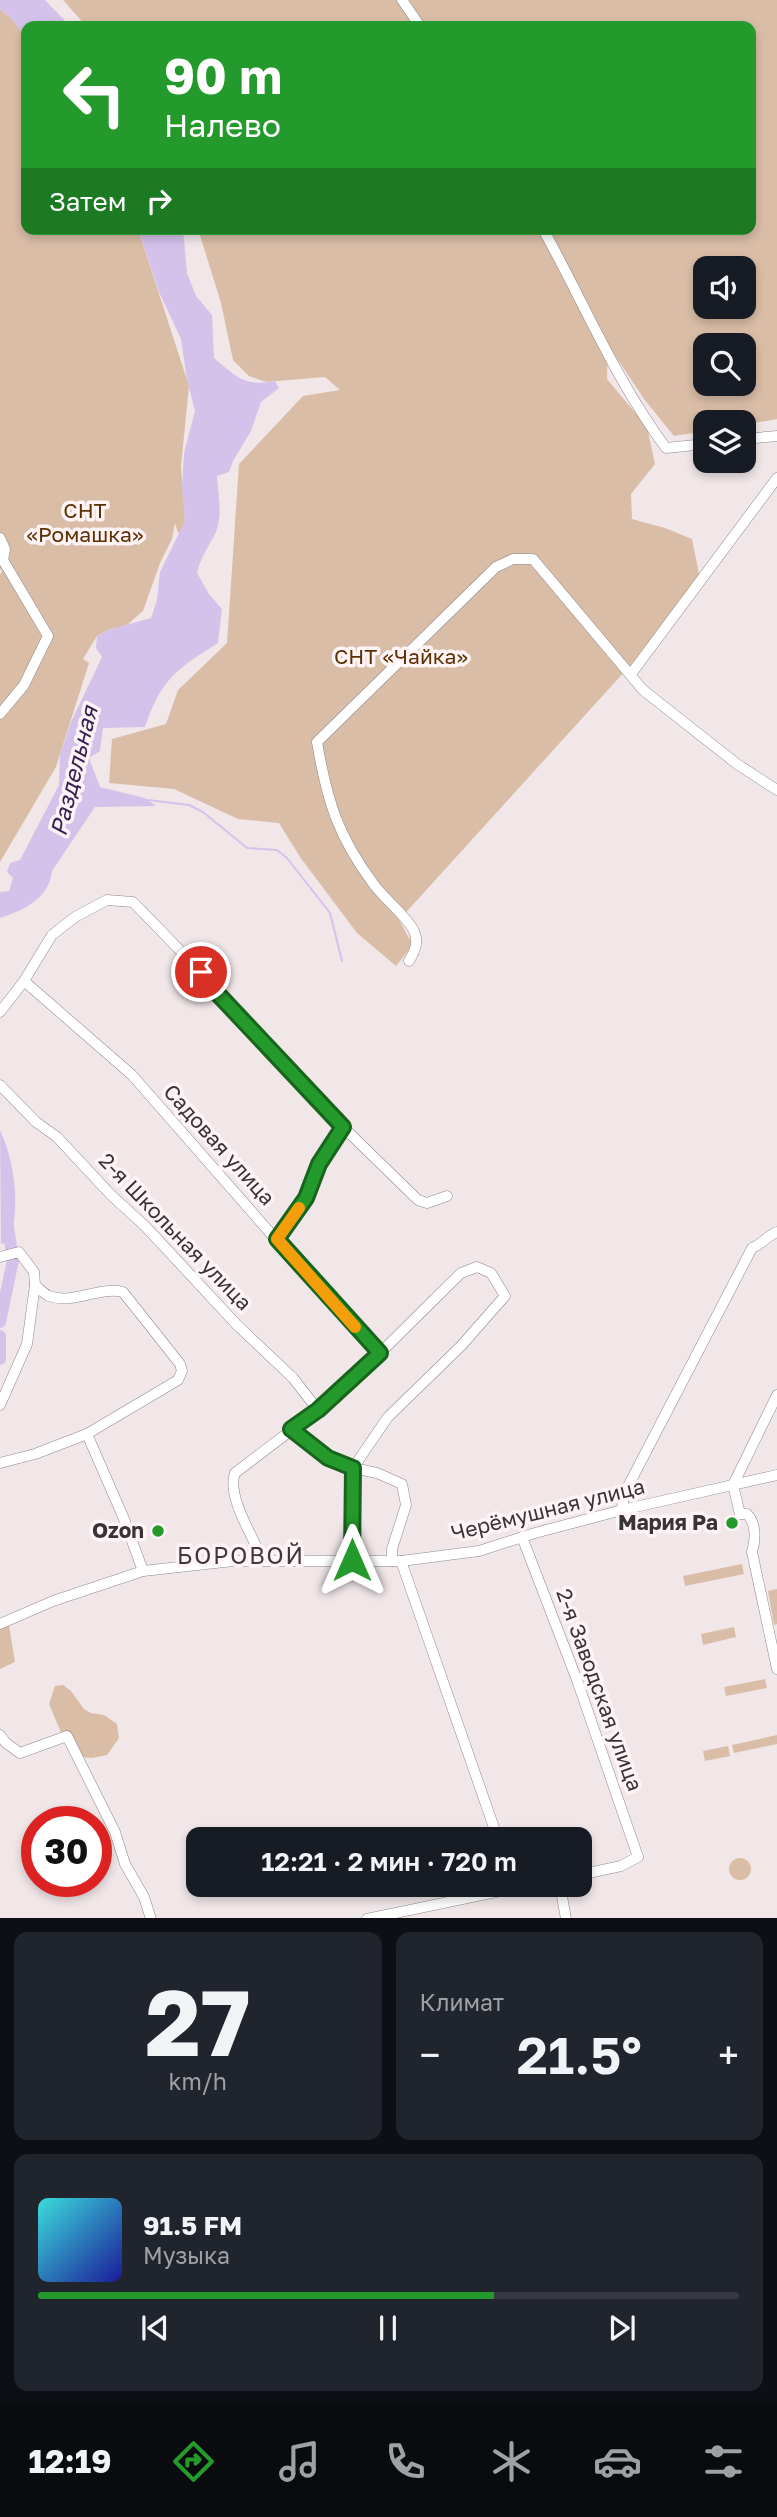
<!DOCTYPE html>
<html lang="ru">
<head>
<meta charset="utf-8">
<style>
	:root { --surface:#171b24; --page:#20242c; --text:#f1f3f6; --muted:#9ea1a6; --line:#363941; --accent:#239a2b }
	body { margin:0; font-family:"Golos Text",sans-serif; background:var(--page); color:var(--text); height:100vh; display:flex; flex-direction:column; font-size:26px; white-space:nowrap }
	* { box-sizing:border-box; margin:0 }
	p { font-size:23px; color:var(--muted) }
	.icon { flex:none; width:38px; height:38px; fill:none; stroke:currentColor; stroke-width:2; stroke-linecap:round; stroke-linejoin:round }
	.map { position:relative; height:1918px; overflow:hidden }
	.sheet { display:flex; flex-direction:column; gap:14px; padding:14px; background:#0d0f14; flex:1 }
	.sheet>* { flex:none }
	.hud { position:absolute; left:21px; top:21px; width:735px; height:214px; border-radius:14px; box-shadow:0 4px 10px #0003; background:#239a2b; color:#fff; overflow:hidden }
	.buttons { position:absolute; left:693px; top:256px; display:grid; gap:14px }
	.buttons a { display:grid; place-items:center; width:63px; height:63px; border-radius:14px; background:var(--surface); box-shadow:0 4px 10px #0003; font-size:35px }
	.speed { position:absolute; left:21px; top:1806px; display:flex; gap:14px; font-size:35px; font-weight:700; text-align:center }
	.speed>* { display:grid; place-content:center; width:91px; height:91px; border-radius:50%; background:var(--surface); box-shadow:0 4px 10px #0003; line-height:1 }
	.speed .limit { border:10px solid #d22; background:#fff; color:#111 }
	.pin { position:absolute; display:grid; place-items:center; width:60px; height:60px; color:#fff; margin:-30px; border:4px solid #fff; border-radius:50%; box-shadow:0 2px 7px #0007 }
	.me { position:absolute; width:77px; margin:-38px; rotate:0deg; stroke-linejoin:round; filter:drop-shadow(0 0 5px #0008) }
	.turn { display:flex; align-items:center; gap:24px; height:147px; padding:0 28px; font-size:32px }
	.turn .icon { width:91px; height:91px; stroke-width:2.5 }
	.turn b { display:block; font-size:49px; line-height:60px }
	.then { display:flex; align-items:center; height:66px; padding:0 28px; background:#0003; gap:14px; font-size:26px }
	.big { font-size:52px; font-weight:600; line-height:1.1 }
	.sheet .widget { flex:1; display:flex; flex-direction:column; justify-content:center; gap:10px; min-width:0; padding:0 24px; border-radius:14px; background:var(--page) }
	.sheet .dial { align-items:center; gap:0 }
	.dial b { font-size:91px; line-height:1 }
	.song { display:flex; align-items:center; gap:21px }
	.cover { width:84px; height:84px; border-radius:10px; background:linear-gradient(135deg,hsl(180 70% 55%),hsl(240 70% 35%)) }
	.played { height:7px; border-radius:4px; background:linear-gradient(90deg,var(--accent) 65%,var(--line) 65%) }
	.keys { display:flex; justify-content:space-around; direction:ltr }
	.heat { display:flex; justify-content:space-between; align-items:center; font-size:38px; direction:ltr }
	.sheet .tiles { flex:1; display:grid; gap:14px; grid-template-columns:1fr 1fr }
	.widget:last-child { grid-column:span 2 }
	.trip { position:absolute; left:186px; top:1827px; width:406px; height:70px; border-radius:14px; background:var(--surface); box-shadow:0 4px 10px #0003; font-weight:600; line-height:70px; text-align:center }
	.tabs { display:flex; height:112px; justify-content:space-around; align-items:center; background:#090b0e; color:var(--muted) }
	.tabs .icon { width:49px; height:49px }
	.tabs .selected { color:var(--accent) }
	.tabs b { font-size:32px; color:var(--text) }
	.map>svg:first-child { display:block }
	.green { fill:#dabda7; fill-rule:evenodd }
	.water { fill:#d4c2ea }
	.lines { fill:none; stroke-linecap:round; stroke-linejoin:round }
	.stream { stroke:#d4c2ea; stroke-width:2 }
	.river { stroke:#d4c2ea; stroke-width:12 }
	.minor-casing { stroke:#8f8789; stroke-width:11 }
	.minor { stroke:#fff; stroke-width:10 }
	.route-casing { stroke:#17641c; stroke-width:18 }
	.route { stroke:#239a2b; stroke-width:12 }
	.slow { stroke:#f59e0b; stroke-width:12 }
	.poi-dot { fill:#239a2b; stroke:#fef4f6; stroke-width:2.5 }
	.labels { text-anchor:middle; stroke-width:7; stroke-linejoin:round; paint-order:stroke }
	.park-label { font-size:21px; fill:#5e2f00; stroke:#fef4f6 }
	.street-label { font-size:21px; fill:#383435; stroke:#fef4f6 }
	.poi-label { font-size:21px; font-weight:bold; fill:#383435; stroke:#fef4f6; text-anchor:end }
	.water-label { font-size:23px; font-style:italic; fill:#392051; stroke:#fef4f6 }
	.neighbourhood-label { font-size:23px; letter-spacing:2px; fill:#3f3739; stroke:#fef4f6 }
</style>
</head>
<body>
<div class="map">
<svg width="777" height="1919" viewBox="0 0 777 1919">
	<rect width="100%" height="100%" fill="#f1e7e9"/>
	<g class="green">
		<path d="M63 0H777V419L744 425V422H705V431L674 436 644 399 608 345 607 379 647 427 655 464 631 494 632 519 665 528 692 539 699 574 636 659 399 920 413 945 396 966 357 933 300 857 279 823 238 819 174 789 109 783 112 739 166 724 178 690 227 643 239 464 303 396 340 390 325 377 266 382 249 376 233 360 221 303 198 229H751V26H86ZM705 268H744V306H705ZM705 345H744V383H705Z"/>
		<path d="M0 9 11 18 26 37V229H138L189 386 181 466 185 521 182 530 178 533 175 523 172 539 160 563 143 611 127 625 108 630 97 636 83 659 89 663 56 767 0 862V574L2 572 0 568Z"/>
		<path d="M742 1564 744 1574 685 1586 683 1576Z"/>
		<path d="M777 1589V1624L774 1625 768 1591Z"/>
		<path d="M9 1625 15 1662 0 1669V1629Z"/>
		<path d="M734 1627 736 1637 703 1645 701 1634Z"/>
		<path d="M765 1679 767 1688 726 1696 724 1687Z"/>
		<path d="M63 1685 71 1691 84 1709 91 1713 104 1715 117 1724 119 1738 107 1755 92 1758 71 1756 49 1704 55 1686Z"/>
		<path d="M777 1735V1744L734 1753 732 1745Z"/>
		<path d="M728 1746 730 1756 705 1761 703 1751Z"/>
		<circle cx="740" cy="1869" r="11"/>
	</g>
	<g class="water">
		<path d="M0 0H45L70 26H26V37L11 18 0 9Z"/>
		<path d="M138 229H183L187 273 196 296 212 315 214 358C237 377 244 387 275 381L279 388 261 402 251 431 233 461 229 472 217 476C218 494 223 515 216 532 209 546 200 558 197 573L209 594 222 609 218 643C177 669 161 679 145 727L103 728 100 751 89 758 100 787 145 798 156 806 95 807 52 871C49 899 24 910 0 918V892L9 891 13 878 7 872 10 863 20 860 59 785 60 755 71 722 102 657 96 648 97 636 108 630 151 618 157 600 160 572 185 521 182 489 184 453 195 411 187 380 181 339 159 292Z"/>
		<path d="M0 1130C15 1163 20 1205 10 1241L1 1244Z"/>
	</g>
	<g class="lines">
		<path class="stream" d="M148 800 189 805 203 812 247 848 277 850 287 858 330 913 342 961"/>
		<g class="river">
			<path d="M0 1322 13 1260 8 1227"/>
			<path d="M0 1336V1359"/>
		</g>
		<defs>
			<g id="minor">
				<path d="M402 0 420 26"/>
				<path d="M543 229C584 303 616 381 666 448L705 444"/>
				<path d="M744 439 777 436"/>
				<path d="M0 538 5 549 3 560 48 636 24 685 0 714"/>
				<path d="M631 674 777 478"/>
				<path d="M409 961C415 951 419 942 414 931 408 918 385 899 375 886 338 837 327 801 317 742L496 567 513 559H533L643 690 737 764 777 790"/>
				<path d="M24 981 52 935 75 917 107 900 133 902 201 972 217 993 343 1127 418 1200 427 1203 447 1196"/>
				<path d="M0 1012 24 981 132 1075 329 1300 380 1353"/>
				<path d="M0 1085 36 1122 57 1137 111 1195 145 1226 237 1325 293 1378 318 1410"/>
				<path d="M277 1239 306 1197 319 1164 343 1127"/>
				<path d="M0 1257 19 1252 34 1272 35 1285C39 1288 44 1294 49 1296 73 1305 99 1286 123 1292L180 1364 182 1371 178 1380 87 1434"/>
				<path d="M777 1395 733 1485 740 1514H747C756 1523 756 1539 752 1552L777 1669"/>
				<path d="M0 1405 27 1344 35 1285"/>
				<path d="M291 1429 328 1458 353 1468 352 1560"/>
				<path d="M0 1463 35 1454 87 1434 124 1519 143 1571"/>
				<path d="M622 1510 624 1494 752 1248C762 1244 767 1236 777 1232"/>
				<path d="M522 1537 577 1680 638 1857 621 1866 579 1875"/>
				<path d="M263 1561C254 1538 226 1496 235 1473L318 1410 380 1353 461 1273 477 1267 491 1273 505 1296 461 1346 388 1417 353 1468 377 1473 402 1484 406 1505 392 1549V1561"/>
				<path d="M401 1561 498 1839"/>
				<path d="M0 1624 53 1601 143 1571 233 1561H401L479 1551 535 1533 622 1510 777 1475"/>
				<path d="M0 1735 6 1743 20 1753 67 1736 115 1832 125 1864 144 1897 151 1919"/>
				<path d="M560 1885 566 1919"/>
				<path d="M367 1919 530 1885"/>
			</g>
		</defs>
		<use href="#minor" class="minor-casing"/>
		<use href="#minor" class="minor"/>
	</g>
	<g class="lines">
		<defs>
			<path id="route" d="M201 972 217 993 343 1127 319 1164 306 1198 277 1239 380 1353 318 1410 291 1429 328 1458 353 1468 352 1560"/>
		</defs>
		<use href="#route" class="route-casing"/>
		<use href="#route" class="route"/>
		<path class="slow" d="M299 1208 277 1239 355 1327"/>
	</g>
	<g class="poi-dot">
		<circle cx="732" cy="1523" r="7"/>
		<circle cx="158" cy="1531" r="7"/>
	</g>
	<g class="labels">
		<g class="park-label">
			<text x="85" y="518">СНТ<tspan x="85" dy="24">«Ромашка»</tspan></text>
			<text x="401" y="664">СНТ «Чайка»</text>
		</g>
		<g class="street-label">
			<text transform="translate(219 1145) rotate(48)" y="7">Садовая улица</text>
			<text transform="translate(175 1232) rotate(46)" y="7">2-я Школьная улица</text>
			<text transform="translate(548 1510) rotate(-14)" y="7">Черёмушная улица</text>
			<text transform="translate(599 1690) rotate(70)" y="7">2-я Заводская улица</text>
		</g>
		<g class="poi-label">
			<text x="718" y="1530">Мария Ра</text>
			<text x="144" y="1538">Ozon</text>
		</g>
		<g class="water-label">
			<text transform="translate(74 771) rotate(-76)" y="8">Раздельная</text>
		</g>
		<g class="neighbourhood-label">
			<text x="241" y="1564">БОРОВОЙ</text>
		</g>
	</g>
</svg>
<div class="buttons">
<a><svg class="icon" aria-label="sound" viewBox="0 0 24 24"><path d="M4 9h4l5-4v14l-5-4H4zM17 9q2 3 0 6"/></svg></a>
<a><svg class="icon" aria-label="search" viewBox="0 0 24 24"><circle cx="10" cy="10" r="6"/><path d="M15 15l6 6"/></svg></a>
<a><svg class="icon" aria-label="layers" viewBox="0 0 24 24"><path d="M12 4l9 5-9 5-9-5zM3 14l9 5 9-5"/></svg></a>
</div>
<div class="speed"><div class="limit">30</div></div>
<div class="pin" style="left:201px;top:972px;background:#d93025"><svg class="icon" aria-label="arrive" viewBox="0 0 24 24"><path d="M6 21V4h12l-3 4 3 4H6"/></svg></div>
<svg class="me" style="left:352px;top:1560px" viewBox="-20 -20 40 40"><path d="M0-17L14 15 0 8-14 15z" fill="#239a2b" stroke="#fff" stroke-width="4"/></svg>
<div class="trip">12:21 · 2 мин · 720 m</div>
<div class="hud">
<div class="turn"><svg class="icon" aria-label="left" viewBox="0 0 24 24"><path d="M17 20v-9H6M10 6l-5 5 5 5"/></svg><div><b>90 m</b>Налево</div></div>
<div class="then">Затем<svg class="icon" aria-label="right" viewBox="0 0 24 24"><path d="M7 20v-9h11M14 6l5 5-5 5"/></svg></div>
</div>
</div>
<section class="sheet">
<div class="tiles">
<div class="widget dial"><b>27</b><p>km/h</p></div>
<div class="widget"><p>Климат</p>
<div class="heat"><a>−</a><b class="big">21.5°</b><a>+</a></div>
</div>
<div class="widget">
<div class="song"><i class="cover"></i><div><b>91.5 FM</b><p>Музыка</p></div></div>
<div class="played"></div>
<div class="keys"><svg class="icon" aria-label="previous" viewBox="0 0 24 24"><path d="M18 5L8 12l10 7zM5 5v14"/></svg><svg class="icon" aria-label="pause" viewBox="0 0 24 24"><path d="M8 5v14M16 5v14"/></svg><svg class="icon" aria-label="next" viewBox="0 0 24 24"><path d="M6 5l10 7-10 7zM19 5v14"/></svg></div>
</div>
</div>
</section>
<nav class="tabs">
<b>12:19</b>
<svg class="icon selected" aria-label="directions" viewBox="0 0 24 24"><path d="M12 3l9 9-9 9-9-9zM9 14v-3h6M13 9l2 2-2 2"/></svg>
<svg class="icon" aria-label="music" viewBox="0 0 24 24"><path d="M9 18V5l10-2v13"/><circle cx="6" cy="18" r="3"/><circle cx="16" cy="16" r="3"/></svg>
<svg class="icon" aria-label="phone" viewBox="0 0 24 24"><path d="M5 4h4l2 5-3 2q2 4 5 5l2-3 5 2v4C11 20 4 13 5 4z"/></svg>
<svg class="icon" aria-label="climate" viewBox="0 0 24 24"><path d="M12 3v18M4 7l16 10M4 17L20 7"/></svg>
<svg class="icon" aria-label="car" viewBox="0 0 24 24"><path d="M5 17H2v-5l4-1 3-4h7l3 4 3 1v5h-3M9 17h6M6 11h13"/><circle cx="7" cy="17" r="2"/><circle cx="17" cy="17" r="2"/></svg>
<svg class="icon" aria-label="filters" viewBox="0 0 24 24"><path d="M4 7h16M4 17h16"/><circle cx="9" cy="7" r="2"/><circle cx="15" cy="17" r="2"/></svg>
</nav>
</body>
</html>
